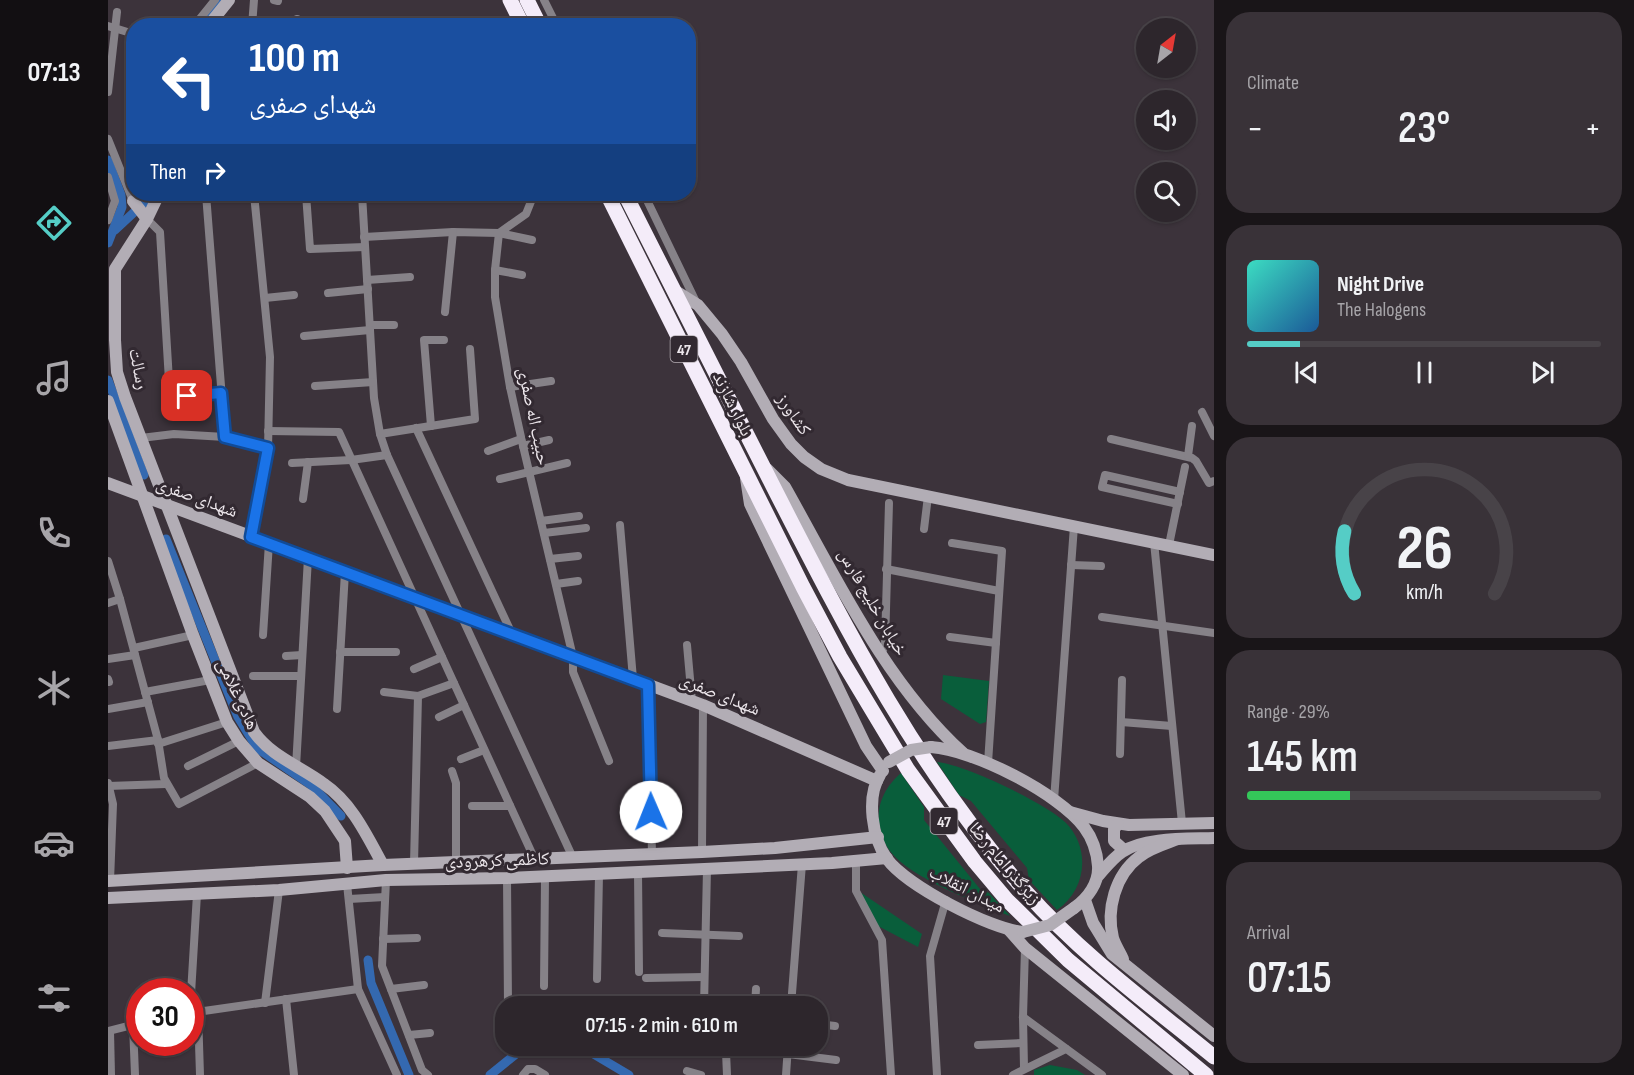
<!DOCTYPE html>
<html lang="en">
<head>
<meta charset="utf-8">
<style>
	:root { --surface:#2d262c; --page:#393238; --text:#f1f3f6; --muted:#a7a5a9; --line:#484348; --accent:#55cdc6 }
	body { margin:0; font-family:"Sofia Sans Condensed","Noto Naskh Arabic",sans-serif; background:var(--page); color:var(--text); height:100vh; display:flex; flex-direction:column; font-size:22px; white-space:nowrap }
	* { box-sizing:border-box; margin:0 }
	p { font-size:20px; color:var(--muted) }
	.icon { flex:none; width:33px; height:33px; fill:none; stroke:currentColor; stroke-width:2; stroke-linecap:round; stroke-linejoin:round }
	.map { position:relative; flex:1; overflow:hidden }
	.details { display:flex; flex-direction:column; gap:12px; padding:12px; background:#191518; width:420px }
	.details>* { flex:none }
	.banner { position:absolute; left:18px; top:18px; width:570px; height:183px; border-radius:24px; box-shadow:0 2px 4px #0004,0 0 0 2px var(--line); background:#1a4fa0; color:#fff; overflow:hidden }
	.needle { width:39px; rotate:31deg }
	.tools { position:absolute; left:1028px; top:18px; display:grid; gap:12px }
	.tools a { display:grid; place-items:center; width:60px; height:60px; border-radius:50%; background:var(--surface); box-shadow:0 2px 4px #0004,0 0 0 2px var(--line); font-size:30px }
	.speed { position:absolute; left:18px; top:978px; display:flex; gap:12px; font-size:30px; font-weight:700; text-align:center }
	.speed>* { display:grid; place-content:center; width:78px; height:78px; border-radius:50%; background:var(--surface); box-shadow:0 2px 4px #0004,0 0 0 2px var(--line); line-height:1 }
	.speed .limit { border:9px solid #d22; background:#fff; color:#111 }
	.pin { position:absolute; display:grid; place-items:center; width:51px; height:51px; color:#fff; margin:-26px; border-radius:12px; box-shadow:0 3px 9px #0006 }
	.me { position:absolute; width:66px; margin:-33px; rotate:359deg; stroke-linejoin:round; filter:drop-shadow(0 0 4px #0008) }
	.turn { display:flex; align-items:center; gap:21px; height:126px; padding:0 24px; font-size:27px }
	.turn .icon { width:78px; height:78px; stroke-width:2.5 }
	.turn b { display:block; font-size:42px; line-height:51px }
	.then { display:flex; align-items:center; height:57px; padding:0 24px; background:#0003; gap:12px; font-size:22px }
	.big { font-size:45px; font-weight:600; line-height:1.1 }
	.details .card { flex:1; display:flex; flex-direction:column; justify-content:center; gap:9px; min-width:0; padding:0 21px; border-radius:24px; background:var(--page) }
	.details .dial { align-items:center; gap:0 }
	.dial svg { height:156px; overflow:visible; fill:none; stroke:var(--line); stroke-width:7; stroke-linecap:round; text-anchor:middle }
	.dial text { fill:var(--text); stroke:none }
	.song { display:flex; align-items:center; gap:18px }
	.cover { width:72px; height:72px; border-radius:9px; background:linear-gradient(135deg,hsl(170 70% 55%),hsl(210 70% 35%)) }
	.played { height:6px; border-radius:3px; background:linear-gradient(90deg,var(--accent) 15%,var(--line) 15%) }
	.keys { display:flex; justify-content:space-around; direction:ltr }
	.heat { display:flex; justify-content:space-between; align-items:center; font-size:33px; direction:ltr }
	.charge { height:9px; border-radius:4px; background:linear-gradient(90deg,#34c759 29%,var(--line) 0) }
	.trip { position:absolute; left:387px; top:996px; width:333px; height:60px; border-radius:24px; background:var(--surface); box-shadow:0 2px 4px #0004,0 0 0 2px var(--line); font-weight:600; line-height:60px; text-align:center }
	main { display:flex; flex:1; min-height:0 }
	.tab-bar { display:flex; flex-direction:column; width:108px; justify-content:space-around; align-items:center; background:#120f12; color:var(--muted) }
	.tab-bar .icon { width:42px; height:42px }
	.tab-bar .selected { color:var(--accent) }
	.tab-bar b { font-size:27px; color:var(--text) }
	.map>svg:first-child { display:block }
	.green { fill:#095e3b }
	.lines { fill:none; stroke-linecap:round; stroke-linejoin:round }
	.canal { stroke:#3469b0; stroke-width:9 }
	.street { stroke:#868288; stroke-width:8 }
	.secondary { stroke:#b2adb5; stroke-width:12 }
	.highway { stroke:#f4ecf9; stroke-width:15 }
	.secondary-bridge { stroke:#b2adb5; stroke-width:12 }
	.route-casing { stroke:#114b97; stroke-width:15 }
	.route { stroke:#1a73e8; stroke-width:10 }
	.labels { text-anchor:middle; stroke-width:6; stroke-linejoin:round; paint-order:stroke }
	.shield { fill:#322931; stroke:#b5aeb4; stroke-width:1.5 }
	.shield-label { font-size:16px; font-weight:bold; fill:#ede7ec }
	.street-label { font-size:18px; fill:#ede7ec; stroke:#322931 }
</style>
</head>
<body>
<main>
<nav class="tab-bar">
<b>07:13</b>
<svg class="icon selected" aria-label="directions" viewBox="0 0 24 24"><path d="M12 3l9 9-9 9-9-9zM9 14v-3h6M13 9l2 2-2 2"/></svg>
<svg class="icon" aria-label="music" viewBox="0 0 24 24"><path d="M9 18V5l10-2v13"/><circle cx="6" cy="18" r="3"/><circle cx="16" cy="16" r="3"/></svg>
<svg class="icon" aria-label="phone" viewBox="0 0 24 24"><path d="M5 4h4l2 5-3 2q2 4 5 5l2-3 5 2v4C11 20 4 13 5 4z"/></svg>
<svg class="icon" aria-label="climate" viewBox="0 0 24 24"><path d="M12 3v18M4 7l16 10M4 17L20 7"/></svg>
<svg class="icon" aria-label="car" viewBox="0 0 24 24"><path d="M5 17H2v-5l4-1 3-4h7l3 4 3 1v5h-3M9 17h6M6 11h13"/><circle cx="7" cy="17" r="2"/><circle cx="17" cy="17" r="2"/></svg>
<svg class="icon" aria-label="filters" viewBox="0 0 24 24"><path d="M4 7h16M4 17h16"/><circle cx="9" cy="7" r="2"/><circle cx="15" cy="17" r="2"/></svg>
</nav>
<div class="map">
<svg width="1106" height="1075" viewBox="0 0 1106 1075">
	<rect width="100%" height="100%" fill="#3c333b"/>
	<g class="green">
		<path d="M835 675 881 681 878 722 872 724 833 699Z"/>
		<path d="M829 762C856 764 937 803 957 822 983 847 979 890 949 910L921 880 919 868 863 801 851 795Z"/>
		<path d="M793 773 816 807V820L872 889 881 893 902 916C870 903 802 878 782 851 775 842 772 832 771 821 769 802 779 785 793 773Z"/>
		<path d="M752 892 814 934 810 947 770 926Z"/>
		<path d="M942 1065 969 1070 977 1075H926V1070Z"/>
	</g>
	<g class="lines">
		<g class="canal">
			<path d="M92 26 115 0"/>
			<path d="M0 160 13 195 14 207 0 243"/>
			<path d="M7 230 36 203 43 194"/>
			<path d="M0 380 36 475"/>
			<path d="M58 539 130 717 149 748 203 785 233 816"/>
			<path d="M260 960 263 983 301 1075"/>
			<path d="M472 1046 521 1075"/>
			<path d="M382 1075 418 1046"/>
		</g>
		<g class="street">
			<path d="M166 0 170 1"/>
			<path d="M436 0 449 26"/>
			<path d="M189 19 190 26"/>
			<path d="M0 26 26 34"/>
			<path d="M86 26 107 0"/>
			<path d="M144 26 146 0"/>
			<path d="M0 92 9 12"/>
			<path d="M0 139 25 201 32 194"/>
			<path d="M0 177 7 201 0 220"/>
			<path d="M98 194 117 437"/>
			<path d="M198 194 202 249 257 247"/>
			<path d="M254 194 266 398 272 434 279 455 465 858"/>
			<path d="M381 194 394 195"/>
			<path d="M426 194 418 214 391 233 387 270V297L402 387 415 446 465 657V672L501 761"/>
			<path d="M536 194 589 304"/>
			<path d="M39 219 52 232 62 397 113 393"/>
			<path d="M256 237 345 232 391 233 424 240"/>
			<path d="M387 270 414 275"/>
			<path d="M259 280 302 277"/>
			<path d="M220 293 260 289"/>
			<path d="M157 298 186 295"/>
			<path d="M337 312 345 232"/>
			<path d="M262 325H286"/>
			<path d="M196 336 262 330"/>
			<path d="M207 386 265 382"/>
			<path d="M402 387 443 381"/>
			<path d="M1094 412 1106 436"/>
			<path d="M323 426 316 340H336"/>
			<path d="M308 428 404 634"/>
			<path d="M160 431 231 432 427 860"/>
			<path d="M272 434 367 419 362 349"/>
			<path d="M33 438 66 434 117 437 160 449"/>
			<path d="M1003 439 1084 458 1088 461 1101 483 1106 481"/>
			<path d="M415 446 441 440"/>
			<path d="M380 451 413 439"/>
			<path d="M1080 456 1084 426"/>
			<path d="M184 463 243 460 279 455"/>
			<path d="M392 479 459 463"/>
			<path d="M195 499 200 462"/>
			<path d="M1070 504 994 487 997 475 1072 492"/>
			<path d="M433 521 471 516"/>
			<path d="M512 525 525 679"/>
			<path d="M816 529 820 496"/>
			<path d="M436 533 478 528"/>
			<path d="M143 537 160 449 162 357 146 194"/>
			<path d="M1046 542 1074 823"/>
			<path d="M844 543 894 551 880 763"/>
			<path d="M1061 545 1077 467"/>
			<path d="M442 559 470 556"/>
			<path d="M0 561 12 599 50 740 56 778 71 804 150 763"/>
			<path d="M963 565 993 566"/>
			<path d="M778 569 891 591"/>
			<path d="M448 584 470 581"/>
			<path d="M0 603 12 599"/>
			<path d="M994 617 1106 633"/>
			<path d="M155 635 161 543"/>
			<path d="M842 637 888 643"/>
			<path d="M579 645 584 701"/>
			<path d="M26 648 85 635"/>
			<path d="M232 652H288"/>
			<path d="M773 655 777 645 781 503"/>
			<path d="M178 656 194 655"/>
			<path d="M0 659 27 655"/>
			<path d="M306 669 334 657"/>
			<path d="M145 676H193"/>
			<path d="M0 679 1 682"/>
			<path d="M540 685 544 854"/>
			<path d="M37 692 102 680"/>
			<path d="M276 692 310 696 346 683"/>
			<path d="M0 709 40 702"/>
			<path d="M229 709 237 572"/>
			<path d="M331 717 356 705"/>
			<path d="M1013 722 1064 726"/>
			<path d="M50 744 119 722"/>
			<path d="M0 746 50 740"/>
			<path d="M1012 754 1014 680"/>
			<path d="M353 759 376 750"/>
			<path d="M80 766 131 741"/>
			<path d="M188 767 200 558"/>
			<path d="M344 771 348 783V862"/>
			<path d="M0 783 5 804 2 881"/>
			<path d="M0 786 58 784"/>
			<path d="M946 800 966 526"/>
			<path d="M364 806H402"/>
			<path d="M594 852 595 705"/>
			<path d="M748 862V891L774 940 783 1075"/>
			<path d="M306 864 310 696"/>
			<path d="M530 872 531 972"/>
			<path d="M399 878 400 1006"/>
			<path d="M278 880 274 966 314 1070 320 1075"/>
			<path d="M239 884 250 989 289 1075"/>
			<path d="M241 899 277 897"/>
			<path d="M554 933 631 936"/>
			<path d="M275 939 309 938"/>
			<path d="M538 978 596 977"/>
			<path d="M489 979 491 874"/>
			<path d="M436 986 437 877"/>
			<path d="M283 989 316 985"/>
			<path d="M178 999 186 1075"/>
			<path d="M596 1000 619 1001V1006"/>
			<path d="M157 1003 171 890"/>
			<path d="M596 1006 599 869"/>
			<path d="M647 1006 648 989"/>
			<path d="M683 1006 694 864"/>
			<path d="M82 1010 89 894"/>
			<path d="M90 1012 92 1075"/>
			<path d="M82 1013 250 989"/>
			<path d="M915 1017 994 1075"/>
			<path d="M25 1024 27 1075"/>
			<path d="M710 1024 727 1026"/>
			<path d="M0 1031 32 1023"/>
			<path d="M2 1031 3 1075"/>
			<path d="M301 1035 322 1033"/>
			<path d="M870 1045 915 1043"/>
			<path d="M618 1052 619 1075"/>
			<path d="M680 1054 728 1060"/>
			<path d="M916 1068 915 1017 917 948"/>
			<path d="M579 1071 593 1075"/>
			<path d="M415 1075 420 1069H427L437 1075"/>
			<path d="M678 1075 680 1046"/>
			<path d="M829 1075 822 956 838 900"/>
			<path d="M905 1075 958 1049"/>
		</g>
		<g class="secondary">
			<path d="M100 26 121 0"/>
			<path d="M51 194 39 219 7 269V340L9 372 17 397 146 732C164 757 192 766 216 784 244 803 259 836 275 865"/>
			<path d="M25 201 39 219"/>
			<path d="M566 290 590 305 614 334 633 362 665 419 683 444 696 457 713 469 740 480 1106 555"/>
			<path d="M0 401 85 635 119 722 131 741 150 763 202 797 217 811 237 841 239 868"/>
			<path d="M659 469 677 487C729 579 777 682 855 753"/>
			<path d="M638 478 642 504 758 746 775 771"/>
			<path d="M0 483 595 705 769 781"/>
			<path d="M823 747C866 750 950 793 976 827 985 839 989 852 990 866 991 883 980 898 966 908"/>
			<path d="M772 775C758 797 764 838 779 859 799 886 882 929 915 932"/>
			<path d="M962 812 995 821 1021 825 1106 823"/>
			<path d="M1010 824 1006 829V841L1016 850"/>
			<path d="M991 875C998 867 1005 858 1014 852 1036 837 1080 839 1106 838"/>
			<path d="M0 881 275 865 594 852 667 848 770 837"/>
			<path d="M0 898 171 890 278 880 399 878 724 863 779 858"/>
			<path d="M977 900 985 923 1004 954 1106 1036"/>
			<path d="M901 930 917 948 1075 1075"/>
			<path d="M1015 959C1012 952 1007 945 1005 938 998 910 1007 875 1031 857 1042 848 1057 844 1070 839"/>
		</g>
		<g class="highway">
			<path d="M402 0 415 26"/>
			<path d="M419 0 432 26"/>
			<path d="M499 194 695 587 732 657 800 770 867 862 899 900 960 960 1098 1075"/>
			<path d="M517 194C567 293 618 393 668 492 741 635 811 771 918 892 974 955 1041 1004 1106 1057"/>
		</g>
		<g class="secondary-bridge">
			<path d="M781 762 803 750 823 747"/>
			<path d="M915 932 942 925 966 908"/>
		</g>
	</g>
	<g class="lines">
		<defs>
			<path id="route" d="M79 396 113 393 117 437 160 448 143 537 540 685 543 812"/>
		</defs>
		<use href="#route" class="route-casing"/>
		<use href="#route" class="route"/>
	</g>
	<g class="labels">
		<g class="shield">
			<rect x="562.5" y="336" width="27" height="26" rx="4.5"/>
			<rect x="822.5" y="808" width="27" height="26" rx="4.5"/>
		</g>
		<g class="shield-label">
			<text x="576" y="355">47</text>
			<text x="836" y="827">47</text>
		</g>
		<g class="street-label">
			<text transform="translate(31 369) rotate(79)" y="6">رسالت</text>
			<text transform="translate(625 404) rotate(64)" y="6">بلوار شازند</text>
			<text transform="translate(686 414) rotate(56)" y="6">کشاورز</text>
			<text transform="translate(426 416) rotate(78)" y="6">حبیب اله صفری</text>
			<text transform="translate(89 497) rotate(20)" y="6">شهدای صفری</text>
			<text transform="translate(765 602) rotate(60)" y="6">خیابان خلیج فارس</text>
			<text transform="translate(130 694) rotate(65)" y="6">هادی غلامی</text>
			<text transform="translate(612 694) rotate(22)" y="6">شهدای صفری</text>
			<text transform="translate(389 860) rotate(-2)" y="6">کاظمی کرهرودی</text>
			<text transform="translate(897 863) rotate(50)" y="6">زیرگذر امام رضا</text>
			<text transform="translate(859 889) rotate(27)" y="6">میدان انقلاب</text>
		</g>
	</g>
</svg>
<div class="tools">
<a><svg class="needle" viewBox="-14 -14 28 28"><path d="M0-13l5 13h-10z" fill="#e53935"/><path d="M0 13l5-13h-10z" fill="#a7a5a9"/></svg></a>
<a><svg class="icon" aria-label="sound" viewBox="0 0 24 24"><path d="M4 9h4l5-4v14l-5-4H4zM17 9q2 3 0 6"/></svg></a>
<a><svg class="icon" aria-label="search" viewBox="0 0 24 24"><circle cx="10" cy="10" r="6"/><path d="M15 15l6 6"/></svg></a>
</div>
<div class="speed"><div class="limit">30</div></div>
<div class="pin" style="left:79px;top:396px;background:#d93025"><svg class="icon" aria-label="arrive" viewBox="0 0 24 24"><path d="M6 21V4h12l-3 4 3 4H6"/></svg></div>
<svg class="me" style="left:543px;top:812px" viewBox="-20 -20 40 40"><circle r="19" fill="#fff"/><path d="M0-13L10 11 0 6-10 11z" fill="#1a73e8"/></svg>
<div class="trip">07:15 · 2 min · 610 m</div>
<div class="banner">
<div class="turn"><svg class="icon" aria-label="left" viewBox="0 0 24 24"><path d="M17 20v-9H6M10 6l-5 5 5 5"/></svg><div><b>100 m</b>شهدای صفری</div></div>
<div class="then">Then<svg class="icon" aria-label="right" viewBox="0 0 24 24"><path d="M7 20v-9h11M14 6l5 5-5 5"/></svg></div>
</div>
</div>
<section class="details">
<div class="card"><p>Climate</p>
<div class="heat"><a>−</a><b class="big">23°</b><a>+</a></div>
</div>
<div class="card">
<div class="song"><i class="cover"></i><div><b>Night Drive</b><p>The Halogens</p></div></div>
<div class="played"></div>
<div class="keys"><svg class="icon" aria-label="previous" viewBox="0 0 24 24"><path d="M18 5L8 12l10 7zM5 5v14"/></svg><svg class="icon" aria-label="pause" viewBox="0 0 24 24"><path d="M8 5v14M16 5v14"/></svg><svg class="icon" aria-label="next" viewBox="0 0 24 24"><path d="M6 5l10 7-10 7zM19 5v14"/></svg></div>
</div>
<div class="card dial"><svg viewBox="0 0 100 80">
<path d="M14 69A42 42 0 1 1 86 69"/>
<path d="M14 69A42 42 0 0 1 9 37" stroke="#55cdc6"/>
<text x="50" y="56" font-size="32" font-weight="700">26</text>
<text x="50" y="72" font-size="11">km/h</text>
</svg></div>
<div class="card"><p>Range · 29%</p><b class="big">145 km</b><div class="charge"></div></div>
<div class="card"><p>Arrival</p><b class="big">07:15</b></div>
</section>
</main>
</body>
</html>
